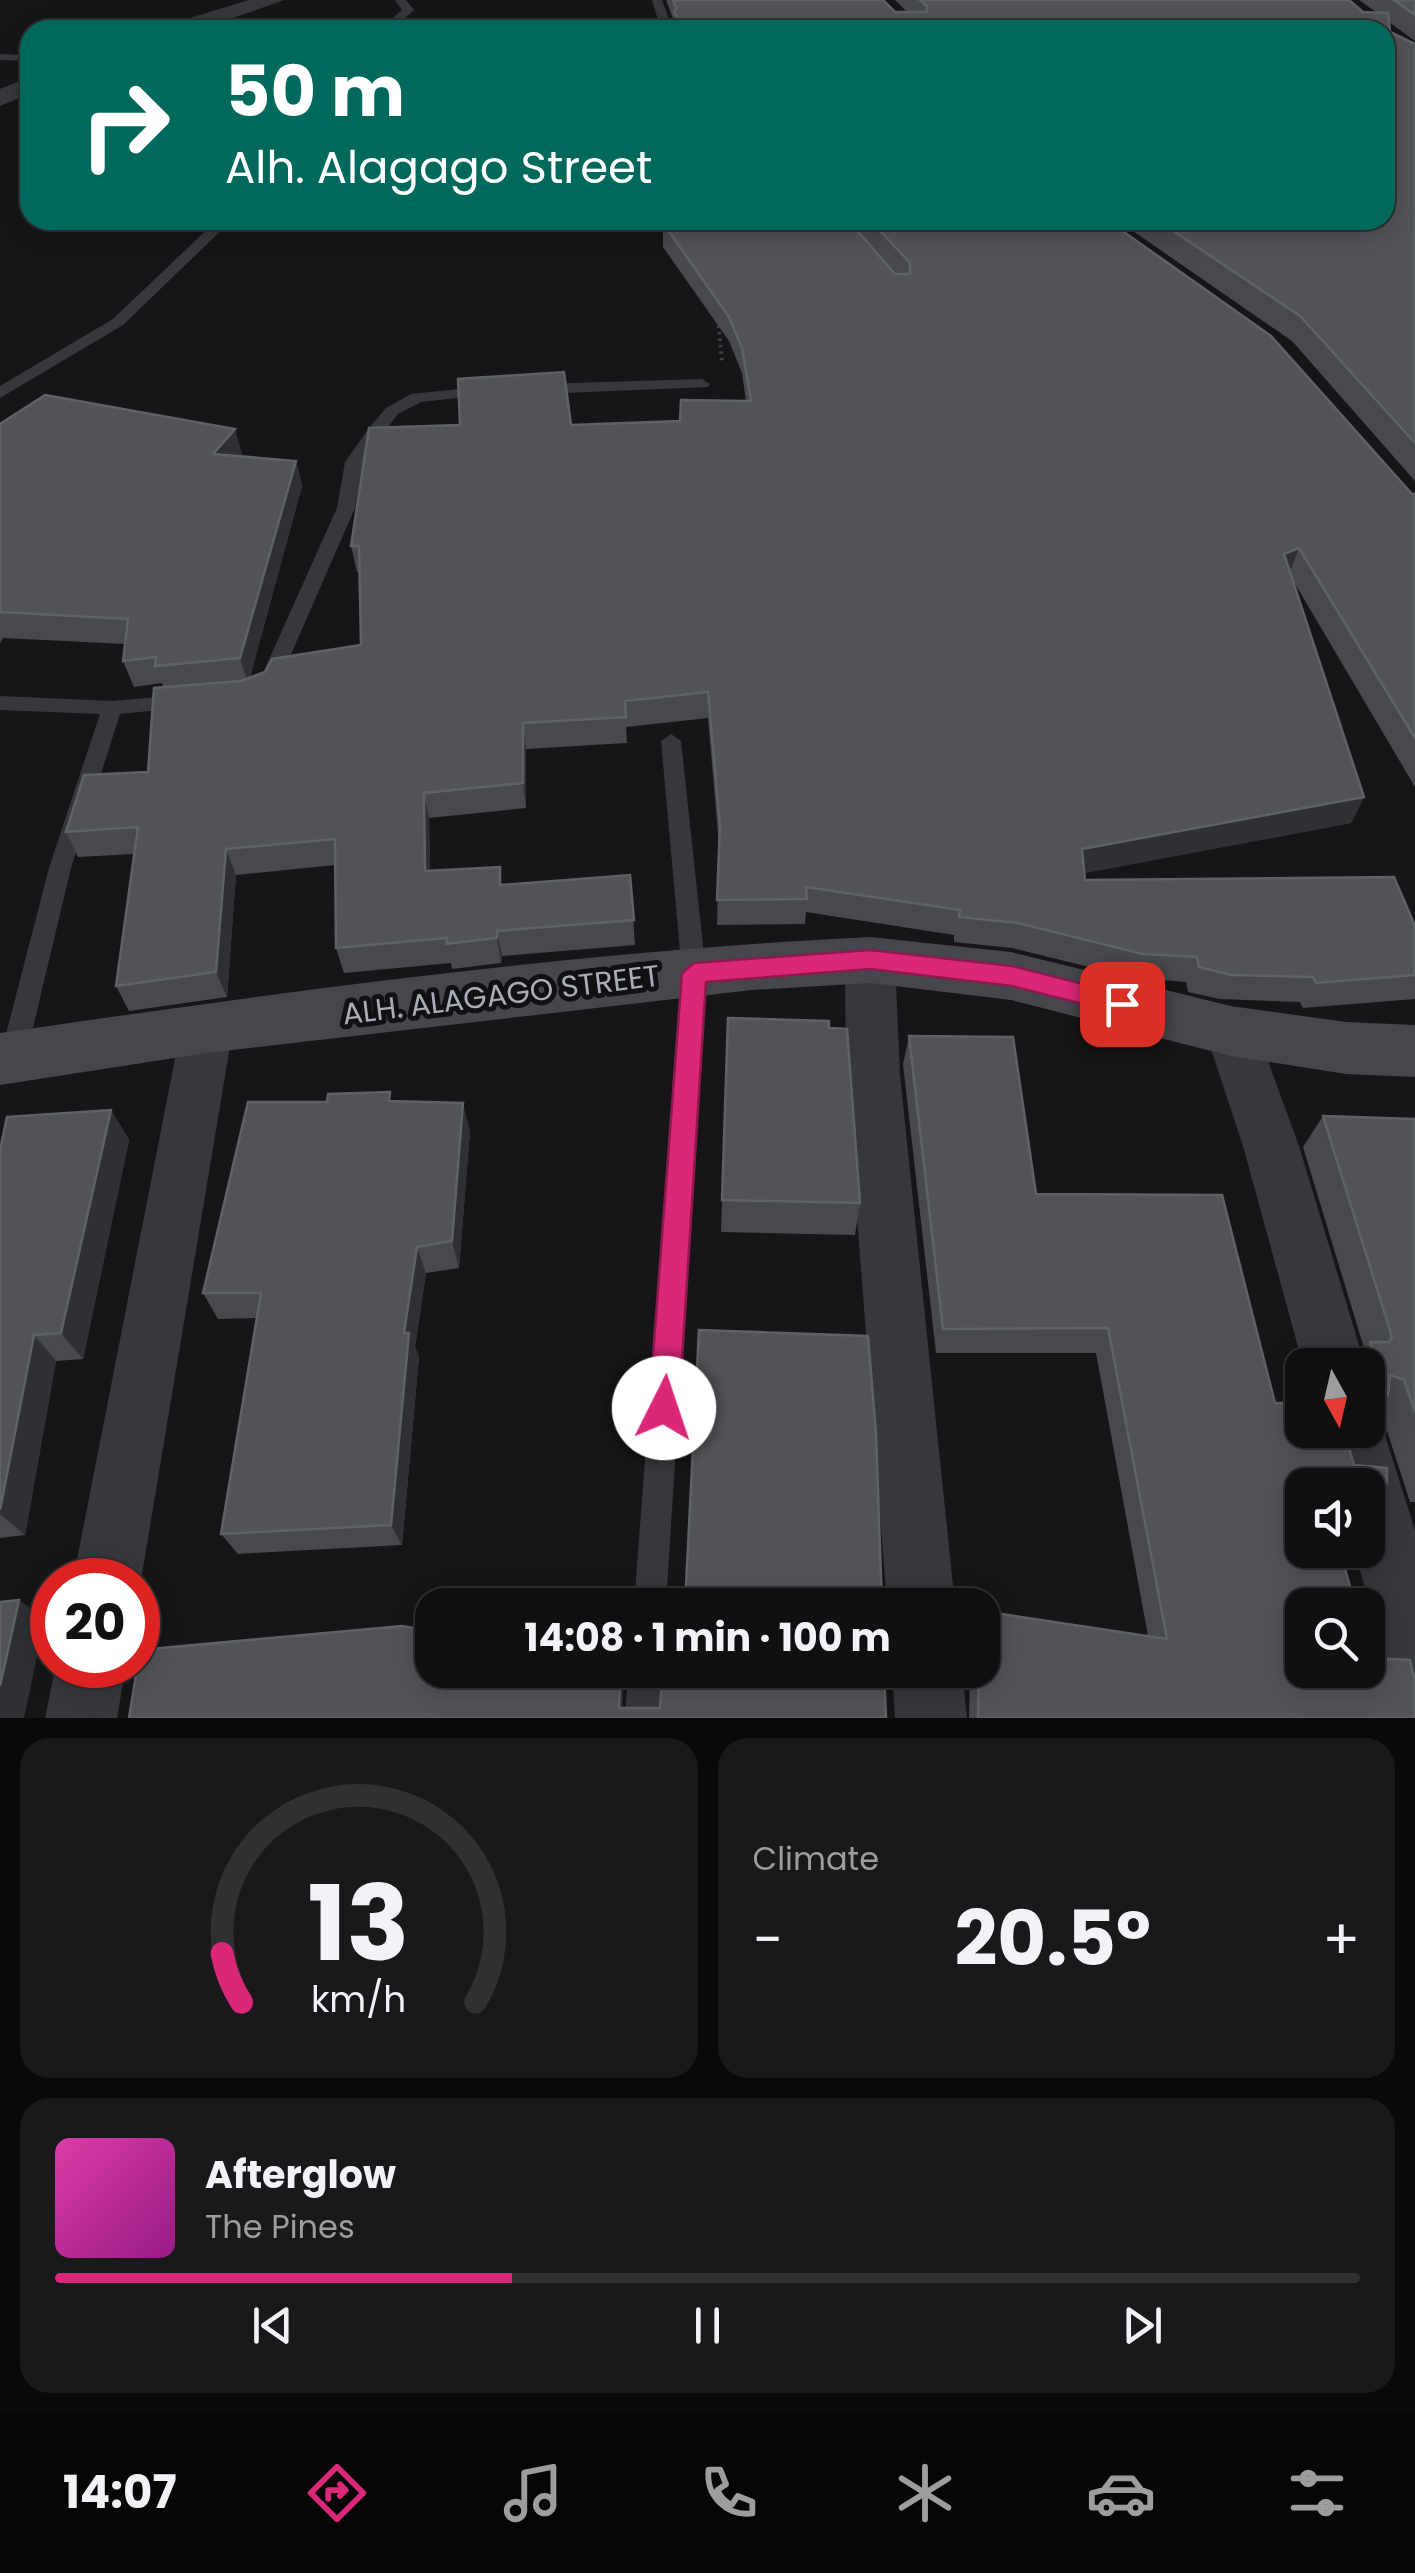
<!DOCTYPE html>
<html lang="en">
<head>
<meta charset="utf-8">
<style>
	:root { --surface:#101012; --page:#19191b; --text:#f1f3f6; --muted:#9c9d9f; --line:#303032; --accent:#db2777 }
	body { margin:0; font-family:Poppins,sans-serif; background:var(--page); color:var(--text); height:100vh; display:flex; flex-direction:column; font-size:38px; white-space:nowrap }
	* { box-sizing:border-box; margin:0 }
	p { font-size:32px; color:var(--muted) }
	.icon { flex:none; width:55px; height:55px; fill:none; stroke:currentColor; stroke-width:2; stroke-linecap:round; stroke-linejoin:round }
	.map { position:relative; height:1718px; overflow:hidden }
	.details { display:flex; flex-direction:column; gap:20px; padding:20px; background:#09090a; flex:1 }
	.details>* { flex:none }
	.hud { position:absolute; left:20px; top:20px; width:1375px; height:210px; border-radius:30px; box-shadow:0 5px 25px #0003,0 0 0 2px var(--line); background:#00695c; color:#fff; overflow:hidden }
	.needle { width:65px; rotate:172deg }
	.tools { position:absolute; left:1285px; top:1348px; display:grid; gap:20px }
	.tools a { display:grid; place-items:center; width:100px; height:100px; border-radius:20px; background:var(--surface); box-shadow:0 5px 25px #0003,0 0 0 2px var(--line); font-size:50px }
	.speed { position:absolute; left:30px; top:1558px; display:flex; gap:20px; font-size:50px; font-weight:700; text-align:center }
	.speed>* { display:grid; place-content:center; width:130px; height:130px; border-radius:50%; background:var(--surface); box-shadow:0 5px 25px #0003,0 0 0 2px var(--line); line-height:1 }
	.speed .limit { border:15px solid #d22; background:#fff; color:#111 }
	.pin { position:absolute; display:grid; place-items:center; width:85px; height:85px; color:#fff; margin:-42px; border-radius:20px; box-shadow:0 5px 15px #0006 }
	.me { position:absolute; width:110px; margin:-55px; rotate:4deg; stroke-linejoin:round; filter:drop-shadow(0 0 8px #0008) }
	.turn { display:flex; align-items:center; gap:35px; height:210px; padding:0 40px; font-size:45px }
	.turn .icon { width:130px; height:130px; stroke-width:2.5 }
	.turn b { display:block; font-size:70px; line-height:85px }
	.big { font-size:75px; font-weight:700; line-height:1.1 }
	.details .tile { flex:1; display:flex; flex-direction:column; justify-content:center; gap:15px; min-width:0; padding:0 35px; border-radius:30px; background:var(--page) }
	.details .dial { align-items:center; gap:0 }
	.dial svg { height:260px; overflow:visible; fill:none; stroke:var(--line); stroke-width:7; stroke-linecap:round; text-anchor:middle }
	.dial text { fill:var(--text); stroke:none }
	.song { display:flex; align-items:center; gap:30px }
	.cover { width:120px; height:120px; border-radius:15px; background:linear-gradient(135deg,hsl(320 70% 55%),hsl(310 70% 35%)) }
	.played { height:10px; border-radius:5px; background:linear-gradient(90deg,var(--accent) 35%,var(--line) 35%) }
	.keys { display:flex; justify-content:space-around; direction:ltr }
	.heat { display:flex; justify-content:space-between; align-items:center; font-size:55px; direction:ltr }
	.details .tiles { flex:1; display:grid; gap:20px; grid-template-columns:1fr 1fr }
	.tile:last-child { grid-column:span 2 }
	.trip { position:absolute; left:415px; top:1588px; width:585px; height:100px; border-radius:30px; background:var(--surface); box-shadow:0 5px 25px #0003,0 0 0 2px var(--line); font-weight:700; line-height:100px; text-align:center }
	.dock { display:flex; height:160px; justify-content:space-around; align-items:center; background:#060607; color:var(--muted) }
	.dock .icon { width:70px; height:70px }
	.dock .on { color:var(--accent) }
	.dock b { font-size:45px; color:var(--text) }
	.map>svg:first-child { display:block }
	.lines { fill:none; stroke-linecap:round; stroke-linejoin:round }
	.path { stroke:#3d3f44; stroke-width:4; stroke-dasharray:2.5 4; stroke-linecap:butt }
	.lane { fill:#37383d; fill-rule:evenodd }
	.street { fill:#37383d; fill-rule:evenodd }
	.secondary { fill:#45474d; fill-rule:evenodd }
	.wall { fill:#47494d }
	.shaded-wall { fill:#2f3033 }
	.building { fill:#525359; stroke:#5f6168; stroke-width:2.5 }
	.route { fill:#db2777; stroke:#8e194d; stroke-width:2.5 }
	.labels { text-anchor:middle; stroke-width:10; stroke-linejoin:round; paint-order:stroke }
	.street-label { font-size:30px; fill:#a8adb8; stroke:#111113 }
</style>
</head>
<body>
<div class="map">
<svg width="1415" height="1718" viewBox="0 0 1415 1718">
	<rect width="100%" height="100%" fill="#161618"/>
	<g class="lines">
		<path class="path" d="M718 319 722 361"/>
		<g class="lane">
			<path d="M395 0H406L414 10 392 30H379L402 10Z"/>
			<path d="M652 0H662L673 30H661Z"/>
			<path d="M0 54 30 55V61L0 60Z"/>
			<path d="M217 220H232L123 325 0 398V386L113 319Z"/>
			<path d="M702 379 710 384 708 387 540 394 532 389 540 384Z"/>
			<path d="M488 386 496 391 494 394 421 402 398 414 381 436 363 462 355 508 278 684 268 691 261 689 258 684 337 508 345 462 369 428 386 408 411 394Z"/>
			<path d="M181 695 191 702 188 707 120 714 71 868 26 1057 22 1065 13 1068 4 1065 0 1057 49 868 100 714 0 710V696L112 701Z"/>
			<path d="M671 734 681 741 706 973 666 1605H634L682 973 661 741Z"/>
			<path d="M628 1670H662L659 1718H625Z"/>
		</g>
		<g class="street">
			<path d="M249 0H284L200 30H163L167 25Z"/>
			<path d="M30 77V94L0 106V89Z"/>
			<path d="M870 940 888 946 895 960 900 1075 955 1605H887L846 1075 845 960 852 946Z"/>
			<path d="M207 1006 226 1013 233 1028 141 1580 138 1589V1580H73L181 1028 188 1013Z"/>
			<path d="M1231 1009 1250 1016 1257 1031 1299 1146 1365 1365H1303L1243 1146 1205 1031 1212 1016Z"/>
			<path d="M1368 1404 1376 1407 1415 1530V1682L1390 1672 1354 1550H1368V1485H1336L1321 1430H1368Z"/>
			<path d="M56 1665H126L117 1718H45Z"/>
			<path d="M892 1670H962L967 1718H895Z"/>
		</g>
		<path class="secondary" d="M870 937 1011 952 1231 1006 1346 1022 1415 1025V1077L1346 1074 1231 1056 1011 1000 870 983 752 990 207 1053 0 1085V1033C288 991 579 951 870 937Z"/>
	</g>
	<g class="wall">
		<path d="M666 0H883L895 12H907L895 0H1349L1363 12H1376L1359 0H1415V41L1389 22 1390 32 1415 44V481L1292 341 1117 220H1385V30H674V21Z"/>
		<path d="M704 220H1107L1412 494H1415V787L1291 577 1364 797 1351 823 1084 873 1085 880 1415 926V999L1303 1008 1300 1002 1220 999 1188 992 1186 982 1134 978 1012 948 954 942V935L806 912 805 924 717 925 719 845 708 718 626 727 627 743 526 749V808L429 818 430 871 503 884 630 875 635 945 502 956 501 963 452 969 451 963 344 973 336 948 335 865 236 875 227 997 129 1011 116 986 134 854 78 857 66 832 148 772 163 687 162 683 134 687 123 661 125 644 3 638 0 643V424L242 454 240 456 296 461 302 486 250 677 361 645 359 572H357L351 546 571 425 680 421 746 401 742 373 729 341 663 247V223H704Z"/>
		<path d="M728 1018 829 1028 860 1203 855 1235 721 1232Z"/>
		<path d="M909 1036 1036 1194 1275 1403 1354 1465 1387 1483 1368 1501V1485H1302L1370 1658 1415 1718H969L970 1670H982L1148 1636 1096 1353H936L903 1064Z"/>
		<path d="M393 1101 470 1131 459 1268 426 1273 415 1347 419 1357 402 1545 238 1554 221 1534 257 1318 218 1319 203 1293 327 1102Z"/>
		<path d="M111 1110 129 1140 83 1359 56 1361 25 1535 0 1538V1150Z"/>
		<path d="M1323 1116 1415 1119V1502H1410L1380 1409 1368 1422V1365H1350L1364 1348 1303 1147Z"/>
	</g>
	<g class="shaded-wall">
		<path d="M744 20 743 30H683V26Z"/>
		<path d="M235 429 242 454 220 480 213 454Z"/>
		<path d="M296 461 302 486 248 684 240 658Z"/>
		<path d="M1299 548 1289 574 1284 554Z"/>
		<path d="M523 723 526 749V808L523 783Z"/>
		<path d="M424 793 429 818 431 896 425 871Z"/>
		<path d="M1364 797 1351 823 1074 875 1082 849Z"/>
		<path d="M226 849 236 875 227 997 216 972Z"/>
		<path d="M497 931 502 956 501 963 497 938Z"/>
		<path d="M463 1103 470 1131 459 1268 452 1241Z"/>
		<path d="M111 1110 129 1140 83 1359 61 1333Z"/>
		<path d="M417 1247 426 1273 415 1347 419 1357 402 1545 391 1525 404 1333Z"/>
		<path d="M34 1335 56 1361 25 1535 0 1514V1510Z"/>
		<path d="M19 1600 45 1619 24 1718H0V1686Z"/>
		<path d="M621 1670H623L624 1675 622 1718 619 1708Z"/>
	</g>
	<g class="building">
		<path d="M673 0H883L895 12H927V6L920 0H1349L1363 12 1388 13 1390 32 1415 44V443L1300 316 1157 220H1385V30H754L744 20 683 26 674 12 676 8Z"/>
		<path d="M1394 0H1415V15Z"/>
		<path d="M714 220H848L895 274H910V263L870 220H1107L1271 336 1412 494H1415V738L1299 548 1284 554 1364 797 1082 849 1085 880 1394 877 1415 926V975L1316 983 1313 977 1231 975 1199 967 1197 957 1143 954 1018 923 959 917 960 910 806 887 807 899 717 900 720 826 708 692 625 701 626 717 523 723V783L424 793 425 871 500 867V885L630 875 634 920 497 931V938L446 944 447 938 336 948 335 839 226 849 216 972 116 986 138 827 66 832 84 775 148 772 154 688 241 681 265 672 272 659 361 645 359 546H351L369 428 460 425 458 379 564 372 571 425 680 421 681 400 751 401 742 348 729 317 663 223H715Z"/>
		<path d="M45 395 235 429 213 454 296 461 240 658 155 666 156 657 123 661 128 619 0 612V424Z"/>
		<path d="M728 1018 829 1021V1028L847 1029 860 1203 722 1200Z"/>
		<path d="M909 1036 1013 1037 1036 1194 1222 1195 1275 1403H1302V1430H1344L1354 1465 1387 1468V1483L1302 1485V1550H1340L1355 1605H1302V1670H1368V1648L1370 1658 1410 1660 1415 1682V1718H978L979 1670H982V1611L1167 1639 1108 1328 943 1329Z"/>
		<path d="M390 1092 389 1101 463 1103 452 1241 417 1247 404 1333H409L391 1525 221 1534 261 1293H203L248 1102H327L328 1094Z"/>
		<path d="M111 1110 61 1333 34 1335 0 1510V1150L7 1117Z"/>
		<path d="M1323 1116 1415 1119V1412L1404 1380 1390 1375 1388 1396 1370 1342H1389L1392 1337Z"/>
		<path d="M699 1330 868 1336 876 1434 882 1605H685Z"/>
		<path d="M19 1600 0 1686V1602Z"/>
		<path d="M402 1626 432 1631V1670H621L619 1708H660L663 1670H884L886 1718H129L140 1650Z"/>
	</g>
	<path class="route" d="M870 950 1012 966 1122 994 1134 1004 1122 1014 1012 986 870 969 706 982 679 1408 674 1418 664 1423 653 1418 649 1408 682 973 694 963Z"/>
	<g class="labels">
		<g class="street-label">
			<text transform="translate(501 995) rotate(-7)" y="10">ALH. ALAGAGO STREET</text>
		</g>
	</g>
</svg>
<div class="tools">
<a><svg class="needle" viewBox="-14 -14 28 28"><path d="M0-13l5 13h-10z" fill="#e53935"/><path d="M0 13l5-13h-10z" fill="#9c9d9f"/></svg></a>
<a><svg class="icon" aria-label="sound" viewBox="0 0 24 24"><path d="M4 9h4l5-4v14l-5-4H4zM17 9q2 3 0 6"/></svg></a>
<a><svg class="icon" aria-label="search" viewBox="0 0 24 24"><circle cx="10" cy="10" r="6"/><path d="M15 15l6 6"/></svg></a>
</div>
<div class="speed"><div class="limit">20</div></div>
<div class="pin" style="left:1122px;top:1004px;background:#d93025"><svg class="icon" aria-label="arrive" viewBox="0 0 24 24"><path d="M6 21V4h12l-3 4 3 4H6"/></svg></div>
<svg class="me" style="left:664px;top:1408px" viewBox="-20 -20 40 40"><circle r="19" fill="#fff"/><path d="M0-13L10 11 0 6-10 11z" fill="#db2777"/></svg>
<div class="trip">14:08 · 1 min · 100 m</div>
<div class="hud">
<div class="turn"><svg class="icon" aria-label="right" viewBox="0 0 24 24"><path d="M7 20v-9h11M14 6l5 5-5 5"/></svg><div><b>50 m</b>Alh. Alagago Street</div></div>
</div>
</div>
<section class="details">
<div class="tiles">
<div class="tile dial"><svg viewBox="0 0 100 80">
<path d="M14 69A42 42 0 1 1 86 69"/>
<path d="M14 69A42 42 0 0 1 8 54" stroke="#db2777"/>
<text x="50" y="56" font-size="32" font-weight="700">13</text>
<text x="50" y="72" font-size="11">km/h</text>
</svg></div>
<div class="tile"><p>Climate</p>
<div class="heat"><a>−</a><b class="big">20.5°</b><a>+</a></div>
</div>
<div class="tile">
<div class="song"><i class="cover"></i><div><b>Afterglow</b><p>The Pines</p></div></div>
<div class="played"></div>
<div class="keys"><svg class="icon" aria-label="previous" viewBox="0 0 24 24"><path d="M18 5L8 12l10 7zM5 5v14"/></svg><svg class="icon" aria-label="pause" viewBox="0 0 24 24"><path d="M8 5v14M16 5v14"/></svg><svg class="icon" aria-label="next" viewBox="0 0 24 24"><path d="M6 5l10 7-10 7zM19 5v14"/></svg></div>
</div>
</div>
</section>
<nav class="dock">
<b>14:07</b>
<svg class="icon on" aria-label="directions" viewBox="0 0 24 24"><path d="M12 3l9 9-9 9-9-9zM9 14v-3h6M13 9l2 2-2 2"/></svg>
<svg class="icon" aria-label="music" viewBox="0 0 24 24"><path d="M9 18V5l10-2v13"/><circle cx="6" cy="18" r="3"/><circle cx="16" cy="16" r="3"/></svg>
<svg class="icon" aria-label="phone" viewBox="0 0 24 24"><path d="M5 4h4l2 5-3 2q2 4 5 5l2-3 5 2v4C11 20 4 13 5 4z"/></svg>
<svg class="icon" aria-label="climate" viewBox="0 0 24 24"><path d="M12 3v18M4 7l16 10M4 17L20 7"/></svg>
<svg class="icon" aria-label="car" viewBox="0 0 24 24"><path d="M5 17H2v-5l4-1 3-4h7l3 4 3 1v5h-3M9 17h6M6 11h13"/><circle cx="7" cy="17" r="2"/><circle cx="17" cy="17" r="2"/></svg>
<svg class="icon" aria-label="filters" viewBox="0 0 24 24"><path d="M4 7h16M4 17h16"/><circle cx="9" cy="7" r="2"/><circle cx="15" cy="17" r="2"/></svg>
</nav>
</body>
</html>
